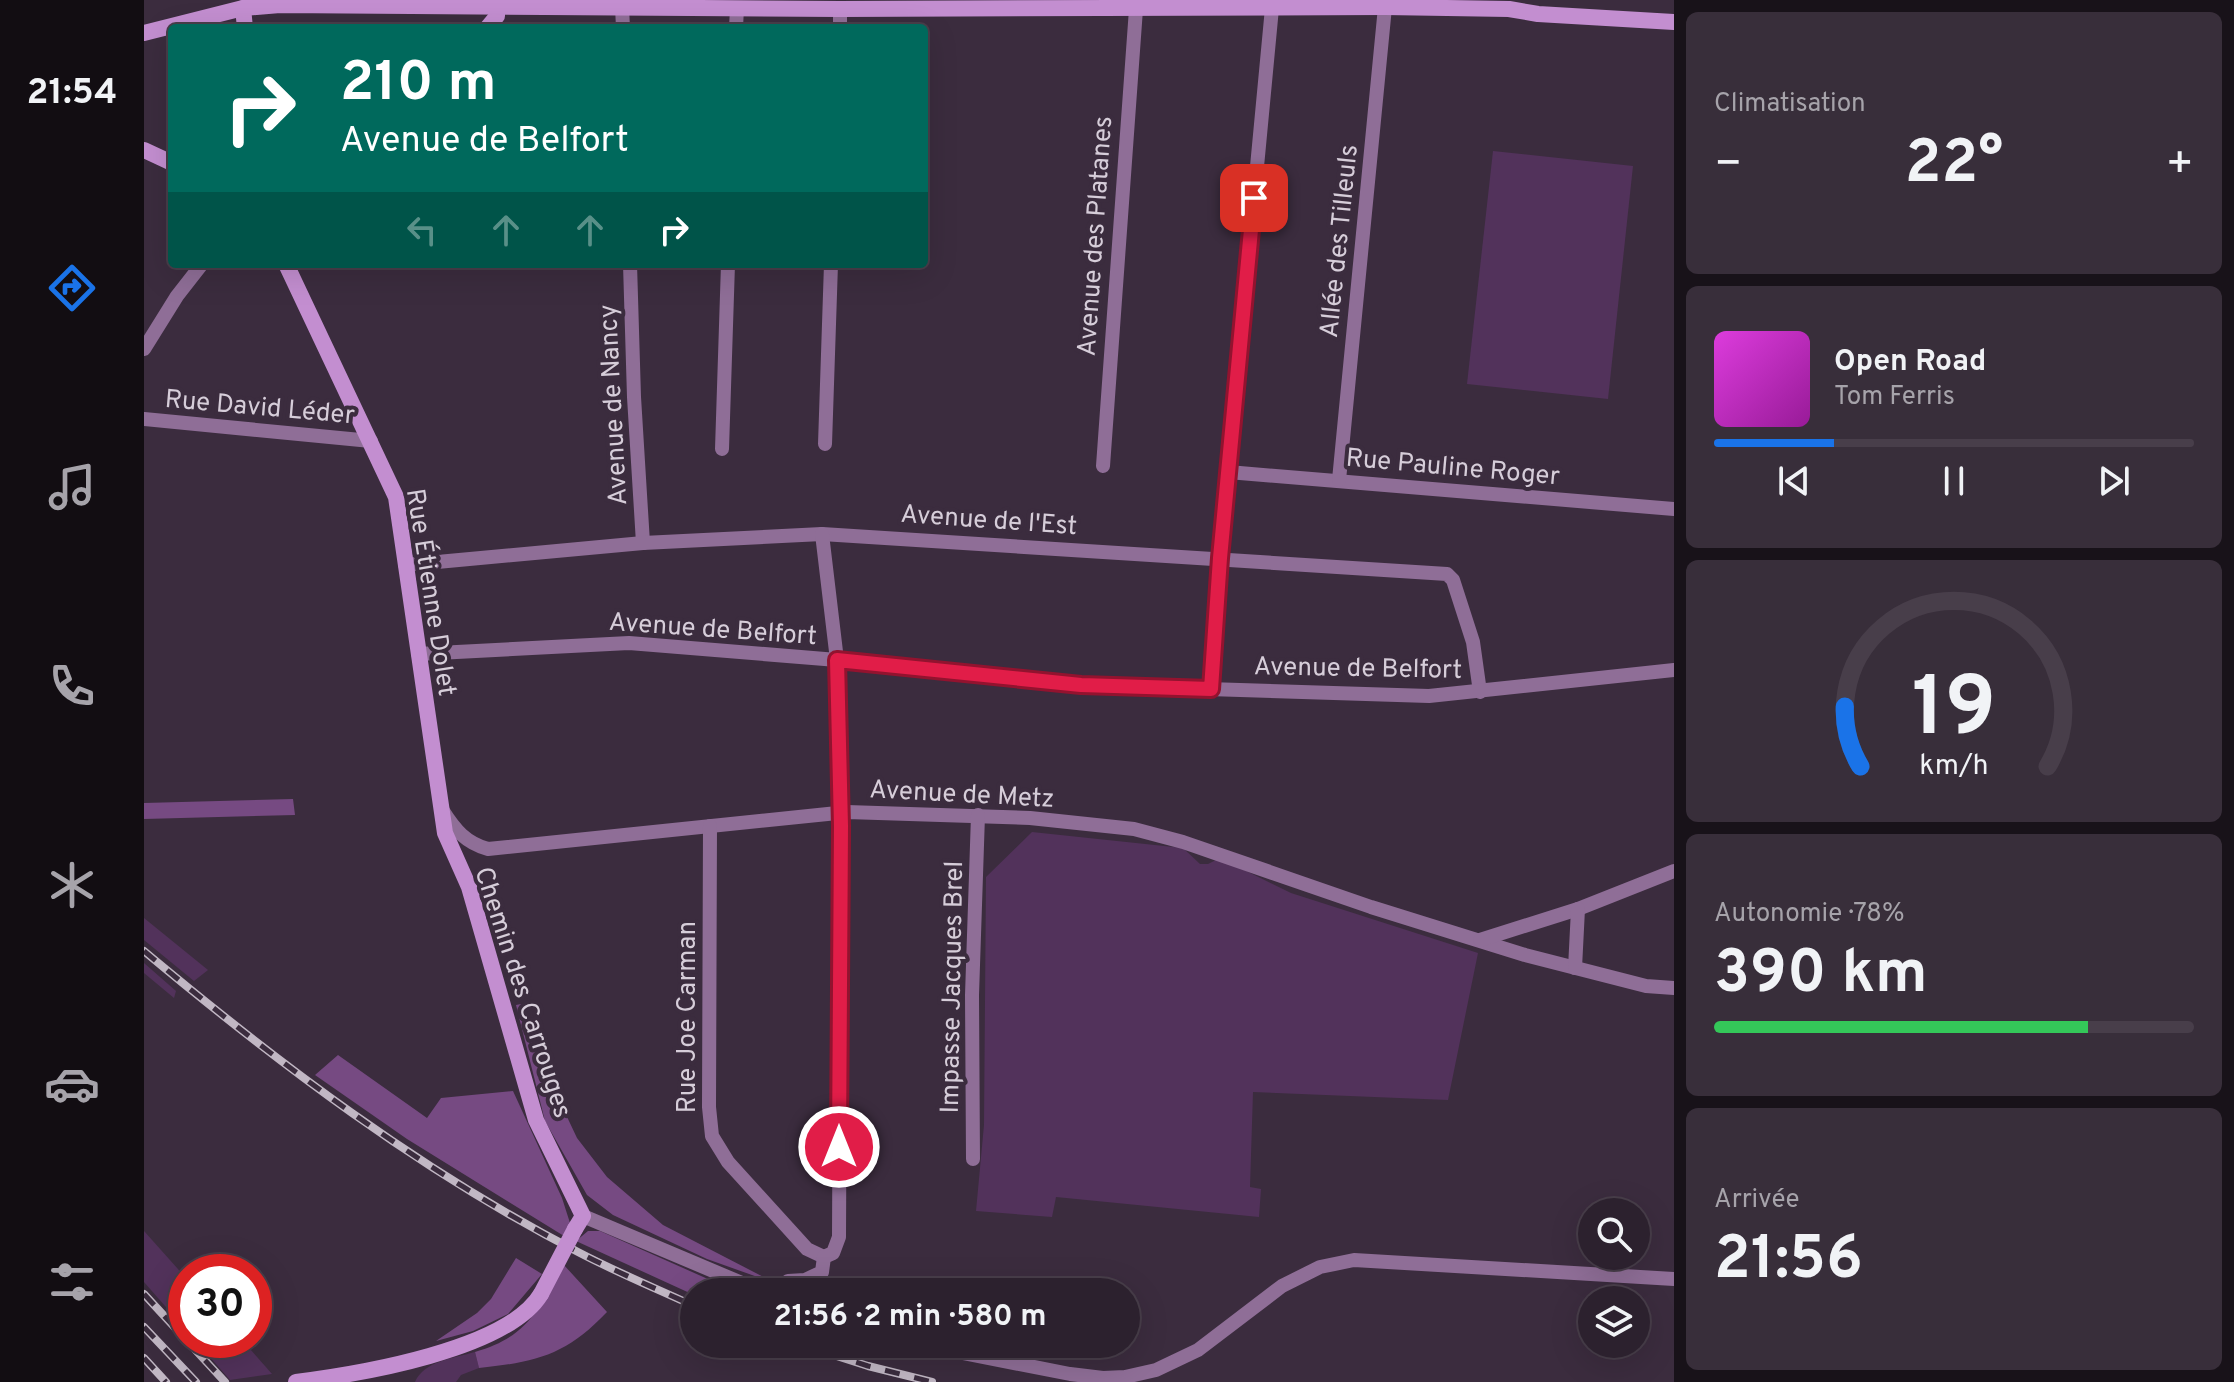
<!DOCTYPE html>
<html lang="fr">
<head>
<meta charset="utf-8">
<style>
	:root { --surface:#2c212e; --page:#382e3a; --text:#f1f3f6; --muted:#a6a3aa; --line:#483e4a; --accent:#1a73e8 }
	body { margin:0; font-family:Overpass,sans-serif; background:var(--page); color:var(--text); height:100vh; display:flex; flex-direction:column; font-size:30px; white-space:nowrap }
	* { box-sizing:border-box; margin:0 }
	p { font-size:26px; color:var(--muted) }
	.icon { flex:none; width:44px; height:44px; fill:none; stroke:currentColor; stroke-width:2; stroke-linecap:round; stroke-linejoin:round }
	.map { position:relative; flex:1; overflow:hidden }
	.details { display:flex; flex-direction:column; gap:12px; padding:12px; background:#181219; width:560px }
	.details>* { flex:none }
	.banner { position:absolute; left:24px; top:24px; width:760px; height:244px; border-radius:8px; box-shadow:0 8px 32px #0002,0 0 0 2px var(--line); background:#00695c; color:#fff; overflow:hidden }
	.tools { position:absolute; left:1434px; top:1198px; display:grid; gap:16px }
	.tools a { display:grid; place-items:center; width:72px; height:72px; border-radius:50%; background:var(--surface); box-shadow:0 8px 32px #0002,0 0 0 2px var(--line); font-size:40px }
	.speed { position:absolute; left:24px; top:1254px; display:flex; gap:16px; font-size:40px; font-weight:700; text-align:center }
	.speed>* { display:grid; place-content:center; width:104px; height:104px; border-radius:50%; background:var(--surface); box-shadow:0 8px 32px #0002,0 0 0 2px var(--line); line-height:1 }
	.speed .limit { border:12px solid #d22; background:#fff; color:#111 }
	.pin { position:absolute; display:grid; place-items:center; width:68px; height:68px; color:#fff; margin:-34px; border-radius:16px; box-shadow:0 4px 12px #0006 }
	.me { position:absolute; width:88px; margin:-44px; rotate:0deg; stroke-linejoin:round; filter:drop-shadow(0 0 6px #0008) }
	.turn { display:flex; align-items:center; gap:28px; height:168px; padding:0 40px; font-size:36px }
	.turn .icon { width:104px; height:104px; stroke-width:2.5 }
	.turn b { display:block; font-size:56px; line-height:68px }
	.lanes { display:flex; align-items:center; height:76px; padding:0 40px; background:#0003; justify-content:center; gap:40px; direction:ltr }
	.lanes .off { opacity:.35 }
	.big { font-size:60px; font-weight:700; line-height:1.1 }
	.details .tile { flex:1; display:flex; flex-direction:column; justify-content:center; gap:12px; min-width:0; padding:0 28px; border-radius:12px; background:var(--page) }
	.details .dial { align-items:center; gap:0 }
	.dial svg { height:208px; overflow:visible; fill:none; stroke:var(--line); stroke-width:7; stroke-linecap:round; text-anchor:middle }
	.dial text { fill:var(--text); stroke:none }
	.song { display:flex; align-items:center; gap:24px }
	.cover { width:96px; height:96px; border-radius:12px; background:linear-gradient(135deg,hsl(300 70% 55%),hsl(300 70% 35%)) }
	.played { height:8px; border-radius:4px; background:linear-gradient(90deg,var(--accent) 25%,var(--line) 25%) }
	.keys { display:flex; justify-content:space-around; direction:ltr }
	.heat { display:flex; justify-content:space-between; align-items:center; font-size:44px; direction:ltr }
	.charge { height:12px; border-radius:6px; background:linear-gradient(90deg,#34c759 78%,var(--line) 0) }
	.trip { position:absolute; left:536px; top:1278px; width:460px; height:80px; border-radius:40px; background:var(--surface); box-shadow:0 8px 32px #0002,0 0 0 2px var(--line); font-weight:700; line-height:80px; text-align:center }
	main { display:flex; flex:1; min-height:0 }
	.menu { display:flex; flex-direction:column; width:144px; justify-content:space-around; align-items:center; background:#120d12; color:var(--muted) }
	.menu .icon { width:56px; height:56px }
	.menu .current { color:var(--accent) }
	.menu b { font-size:36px; color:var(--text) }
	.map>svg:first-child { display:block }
	.green { fill:#52325b }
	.forest { fill:#764a82 }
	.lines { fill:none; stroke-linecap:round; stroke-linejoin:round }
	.street { stroke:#8f6e97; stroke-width:14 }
	.secondary { stroke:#c38ed0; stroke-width:16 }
	.rail-casing { stroke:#c1b7c4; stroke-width:8 }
	.rail { stroke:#3b2c3e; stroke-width:5; stroke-dasharray:15; stroke-linecap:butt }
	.secondary-bridge { stroke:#c38ed0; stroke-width:16 }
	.route-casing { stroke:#92132f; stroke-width:20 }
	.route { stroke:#e11d48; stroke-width:14 }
	.labels { text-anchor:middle; stroke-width:8; stroke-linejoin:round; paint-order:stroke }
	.street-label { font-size:26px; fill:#d6cdd9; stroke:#3b2c3e }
</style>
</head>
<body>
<main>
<nav class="menu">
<b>21:54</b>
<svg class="icon current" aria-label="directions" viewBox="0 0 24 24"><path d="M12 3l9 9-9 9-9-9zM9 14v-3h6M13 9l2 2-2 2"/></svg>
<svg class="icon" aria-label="music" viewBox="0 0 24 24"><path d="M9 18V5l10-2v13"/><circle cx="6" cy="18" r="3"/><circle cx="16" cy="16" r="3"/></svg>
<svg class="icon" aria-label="phone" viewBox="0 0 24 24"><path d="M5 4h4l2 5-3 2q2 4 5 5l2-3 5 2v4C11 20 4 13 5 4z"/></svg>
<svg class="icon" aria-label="climate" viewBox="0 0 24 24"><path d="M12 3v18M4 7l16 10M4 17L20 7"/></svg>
<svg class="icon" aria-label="car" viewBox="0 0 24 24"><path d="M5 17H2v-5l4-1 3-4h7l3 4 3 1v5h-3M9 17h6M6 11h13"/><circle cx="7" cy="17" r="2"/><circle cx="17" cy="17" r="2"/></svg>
<svg class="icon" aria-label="filters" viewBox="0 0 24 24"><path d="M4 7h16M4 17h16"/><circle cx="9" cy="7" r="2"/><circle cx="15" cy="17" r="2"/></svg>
</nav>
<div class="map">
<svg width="1530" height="1382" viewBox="0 0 1530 1382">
	<rect width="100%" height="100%" fill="#3b2c3e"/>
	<g class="green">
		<path d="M1349 151 1489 166 1464 399 1323 384Z"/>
		<path d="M888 832 1039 848 1056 864H1064L1076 858 1147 893 1334 953 1304 1100 1109 1092 1106 1187 1117 1189 1115 1217 912 1197 908 1217 832 1211 840 1125 842 877Z"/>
		<path d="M0 918 64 970 50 981 0 940Z"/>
		<path d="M0 963 32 991 30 998 0 973Z"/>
		<path d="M0 1231 42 1278V1330L0 1282Z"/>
		<path d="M51 1340H98L128 1374 86 1380Z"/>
		<path d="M331 1352 335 1368 317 1375 312 1382H271C280 1361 310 1358 331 1352Z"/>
	</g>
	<g class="forest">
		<path d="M149 799 151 815 0 819V803Z"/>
		<path d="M377 1004 399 1066 433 1138 463 1177 519 1225 633 1284 563 1259 469 1215 443 1195 401 1121 372 1005Z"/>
		<path d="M194 1055 283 1118 297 1098 369 1091 418 1198 426 1223 420 1236 263 1139 171 1075Z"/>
		<path d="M444 1231H456L593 1292H550V1295L432 1241Z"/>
		<path d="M372 1258 398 1274 364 1314 329 1331 292 1341 333 1313 347 1299Z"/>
		<path d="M419 1264 463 1312C422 1355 393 1362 335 1368L331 1352C384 1337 395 1309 419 1264Z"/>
	</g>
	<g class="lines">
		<g class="street">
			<path d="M478 7 479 28"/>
			<path d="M592 28 593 8"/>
			<path d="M696 28V9"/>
			<path d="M486 264 490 397 499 543"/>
			<path d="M0 349 33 296 58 264"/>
			<path d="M0 419 227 441"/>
			<path d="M681 444 687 264"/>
			<path d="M578 449 584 264"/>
			<path d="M959 466 992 9"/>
			<path d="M1084 472 1530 509"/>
			<path d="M1195 480 1241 7"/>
			<path d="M261 565 499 543 678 534 1303 574 1309 580 1329 642 1336 692"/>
			<path d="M274 654 485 643 693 660 937 685 1285 696 1530 670"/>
			<path d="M1067 689 1076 558 1128 8"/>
			<path d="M299 811C311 830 322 843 344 849L703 812 886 818 990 829 1039 842 1227 907 1381 955 1502 986 1530 988"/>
			<path d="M566 826 565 1107 568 1136 584 1162 663 1249 680 1257"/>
			<path d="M1336 940 1434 909 1530 871"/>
			<path d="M1431 968 1434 909"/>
			<path d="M829 1159 828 995 834 815"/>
			<path d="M439 1216 619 1292"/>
			<path d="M644 1281 661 1280 678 1272 680 1257 689 1253 695 1237 697 812 693 660 678 534"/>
			<path d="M773 1344 926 1374 959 1378 981 1377 1012 1370 1054 1350 1138 1286 1176 1267 1210 1260 1530 1279"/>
		</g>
		<g class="secondary">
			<path d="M99 8 101 28"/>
			<path d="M343 28 353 16V7"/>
			<path d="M0 33 99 8 136 5 696 9 1241 7 1365 9 1394 14 1530 22"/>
			<path d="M0 150 28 163"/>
			<path d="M142 264 252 497 301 833 325 887 392 1120 439 1216 431 1229"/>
			<path d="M152 1382C215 1374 363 1350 397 1294"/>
		</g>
		<defs>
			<g id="rail">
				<path d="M0 951C135 1064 277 1171 434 1252 472 1272 511 1288 550 1306"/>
				<path d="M0 1294 81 1382"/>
				<path d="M0 1327 52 1382"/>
				<path d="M627 1344 665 1356"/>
				<path d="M655 1344 724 1366 788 1382"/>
				<path d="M0 1358 22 1382"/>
			</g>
		</defs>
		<use href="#rail" class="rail-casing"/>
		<use href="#rail" class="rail"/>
		<path class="secondary-bridge" d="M397 1294 431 1229"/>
	</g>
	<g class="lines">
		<defs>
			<path id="route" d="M695 1147 697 826 693 660 937 685 1067 689 1076 558 1110 198"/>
		</defs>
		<use href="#route" class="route-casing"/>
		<use href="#route" class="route"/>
	</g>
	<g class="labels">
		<g class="street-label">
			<text transform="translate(950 236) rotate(-86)" y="9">Avenue des Platanes</text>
			<text transform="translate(1194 241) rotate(-84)" y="9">Allée des Tilleuls</text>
			<text transform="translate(468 405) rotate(-93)" y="9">Avenue de Nancy</text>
			<text transform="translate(116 406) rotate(5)" y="9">Rue David Léder</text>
			<text transform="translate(1309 466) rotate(5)" y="9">Rue Pauline Roger</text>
			<text transform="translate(845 519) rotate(4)" y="9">Avenue de l'Est</text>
			<text transform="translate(288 592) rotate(81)" y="9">Rue Étienne Dolet</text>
			<text transform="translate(569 628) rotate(4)" y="9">Avenue de Belfort</text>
			<text transform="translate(1214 667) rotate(1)" y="9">Avenue de Belfort</text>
			<text transform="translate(818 793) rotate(3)" y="9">Avenue de Metz</text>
			<text transform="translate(807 987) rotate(-89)" y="9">Impasse Jacques Brel</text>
			<text transform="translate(380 992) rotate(72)" y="9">Chemin des Carrouges</text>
			<text transform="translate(542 1017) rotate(-90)" y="9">Rue Joe Carman</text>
		</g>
	</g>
</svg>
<div class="tools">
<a><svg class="icon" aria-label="search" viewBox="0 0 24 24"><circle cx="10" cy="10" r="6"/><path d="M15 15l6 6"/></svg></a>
<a><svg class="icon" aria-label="layers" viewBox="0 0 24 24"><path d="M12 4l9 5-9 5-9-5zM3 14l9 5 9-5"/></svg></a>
</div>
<div class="speed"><div class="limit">30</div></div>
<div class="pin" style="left:1110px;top:198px;background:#d93025"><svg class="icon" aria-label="arrive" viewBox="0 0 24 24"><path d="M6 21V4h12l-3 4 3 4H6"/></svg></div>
<svg class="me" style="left:695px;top:1147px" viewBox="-20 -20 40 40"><circle r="17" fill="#e11d48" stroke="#fff" stroke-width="3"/><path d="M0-11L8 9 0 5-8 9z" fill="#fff"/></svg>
<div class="trip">21:56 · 2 min · 580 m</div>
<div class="banner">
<div class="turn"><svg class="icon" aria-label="right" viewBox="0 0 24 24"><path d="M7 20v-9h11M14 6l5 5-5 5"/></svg><div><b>210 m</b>Avenue de Belfort</div></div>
<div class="lanes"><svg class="icon off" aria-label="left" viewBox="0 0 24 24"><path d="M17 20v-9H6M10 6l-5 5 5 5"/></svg><svg class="icon off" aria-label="ahead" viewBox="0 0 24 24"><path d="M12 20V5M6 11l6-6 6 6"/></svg><svg class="icon off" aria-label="ahead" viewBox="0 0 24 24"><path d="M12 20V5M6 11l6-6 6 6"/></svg><svg class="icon" aria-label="right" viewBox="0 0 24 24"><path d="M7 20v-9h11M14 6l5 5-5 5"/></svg></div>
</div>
</div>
<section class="details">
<div class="tile"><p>Climatisation</p>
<div class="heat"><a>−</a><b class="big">22°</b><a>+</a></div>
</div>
<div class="tile">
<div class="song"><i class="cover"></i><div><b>Open Road</b><p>Tom Ferris</p></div></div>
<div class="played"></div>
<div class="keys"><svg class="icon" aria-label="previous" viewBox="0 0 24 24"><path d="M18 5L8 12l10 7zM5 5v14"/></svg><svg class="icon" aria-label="pause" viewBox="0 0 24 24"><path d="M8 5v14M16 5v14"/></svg><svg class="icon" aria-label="next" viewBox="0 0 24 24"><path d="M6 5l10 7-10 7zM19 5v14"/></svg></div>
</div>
<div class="tile dial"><svg viewBox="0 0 100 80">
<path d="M14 69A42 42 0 1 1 86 69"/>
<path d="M14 69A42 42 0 0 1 8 46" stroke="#1a73e8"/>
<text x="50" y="56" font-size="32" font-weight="700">19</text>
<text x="50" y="72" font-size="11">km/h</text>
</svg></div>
<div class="tile"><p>Autonomie · 78%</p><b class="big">390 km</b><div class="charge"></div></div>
<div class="tile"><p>Arrivée</p><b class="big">21:56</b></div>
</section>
</main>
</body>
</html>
